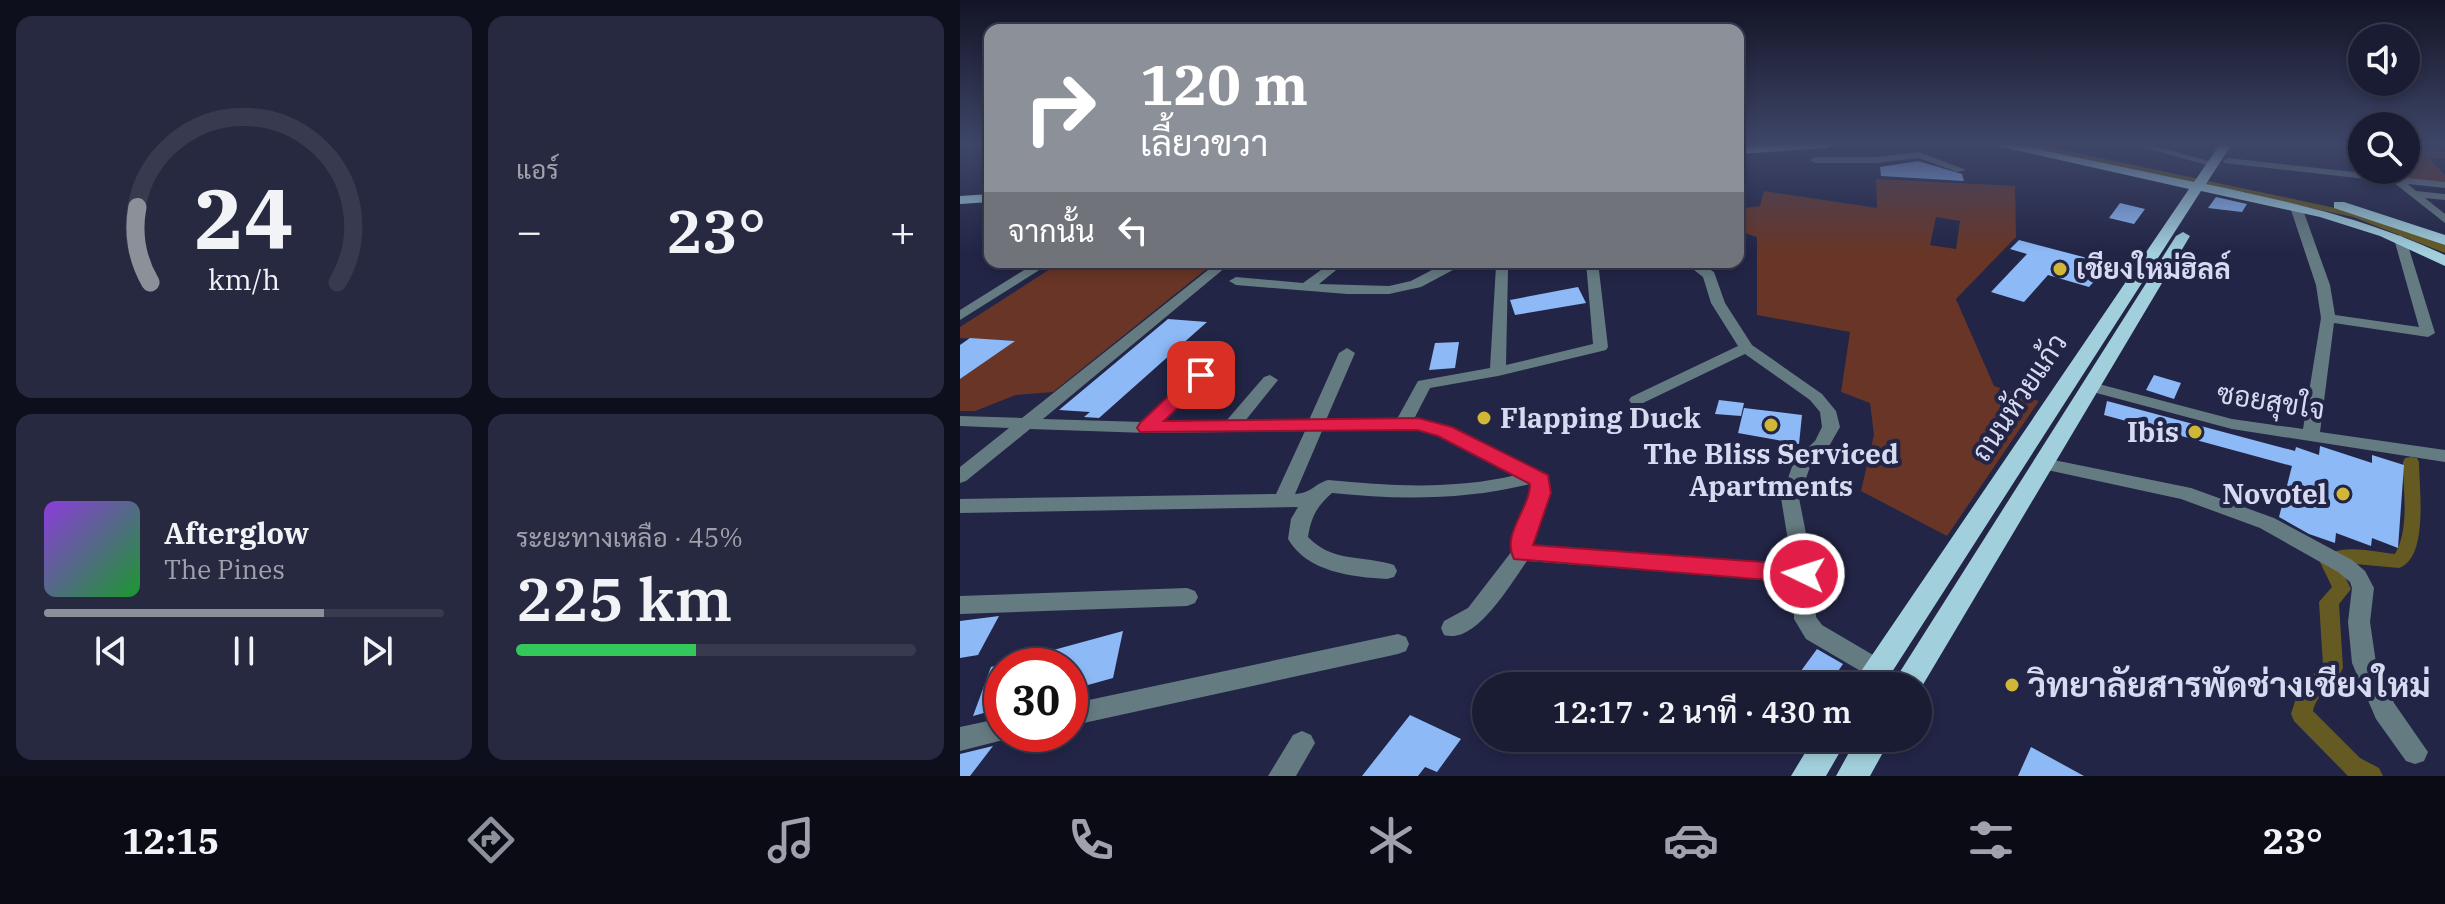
<!DOCTYPE html>
<html lang="th">
<head>
<meta charset="utf-8">
<style>
	:root { --surface:#1a1c34; --page:#272940; --text:#f1f3f6; --muted:#9fa1ac; --line:#383a4f; --accent:#8c9099 }
	body { margin:0; font-family:"IBM Plex Serif",Sarabun,serif; background:var(--page); color:var(--text); height:100vh; display:flex; flex-direction:column; font-size:30px; white-space:nowrap }
	* { box-sizing:border-box; margin:0 }
	p { font-size:26px; color:var(--muted) }
	.icon { flex:none; width:44px; height:44px; fill:none; stroke:currentColor; stroke-width:2; stroke-linecap:round; stroke-linejoin:round }
	.map { position:relative; flex:1; overflow:hidden }
	.side { display:flex; flex-direction:column; gap:16px; padding:16px; background:#0e0f1d; width:960px }
	.side>* { flex:none }
	.banner { position:absolute; left:24px; top:24px; width:760px; height:244px; border-radius:16px; box-shadow:0 4px 12px #0003,0 0 0 2px var(--line); background:#8c9099; color:#fff; overflow:hidden }
	.buttons { position:absolute; left:1388px; top:24px; display:grid; gap:16px }
	.buttons a { display:grid; place-items:center; width:72px; height:72px; border-radius:50%; background:var(--surface); box-shadow:0 4px 12px #0003,0 0 0 2px var(--line); font-size:40px }
	.speed { position:absolute; left:24px; top:648px; display:flex; gap:16px; font-size:40px; font-weight:700; text-align:center }
	.speed>* { display:grid; place-content:center; width:104px; height:104px; border-radius:50%; background:var(--surface); box-shadow:0 4px 12px #0003,0 0 0 2px var(--line); line-height:1 }
	.speed .limit { border:12px solid #d22; background:#fff; color:#111 }
	.pin { position:absolute; display:grid; place-items:center; width:68px; height:68px; color:#fff; margin:-34px; border-radius:16px; box-shadow:0 4px 12px #0006 }
	.me { position:absolute; width:88px; margin:-44px; rotate:274deg; stroke-linejoin:round; filter:drop-shadow(0 0 6px #0008) }
	.turn { display:flex; align-items:center; gap:28px; height:168px; padding:0 24px; font-size:36px }
	.turn .icon { width:104px; height:104px; stroke-width:2.5 }
	.turn b { display:block; font-size:56px; line-height:68px }
	.then { display:flex; align-items:center; height:76px; padding:0 24px; background:#0003; gap:16px; font-size:30px }
	.big { font-size:60px; font-weight:600; line-height:1.1 }
	.side .widget { flex:1; display:flex; flex-direction:column; justify-content:center; gap:12px; min-width:0; padding:0 28px; border-radius:16px; background:var(--page) }
	.side .dial { align-items:center; gap:0 }
	.dial svg { height:208px; overflow:visible; fill:none; stroke:var(--line); stroke-width:7; stroke-linecap:round; text-anchor:middle }
	.dial text { fill:var(--text); stroke:none }
	.song { display:flex; align-items:center; gap:24px }
	.cover { width:96px; height:96px; border-radius:12px; background:linear-gradient(135deg,hsl(270 70% 55%),hsl(130 70% 35%)) }
	.played { height:8px; border-radius:4px; background:linear-gradient(90deg,var(--accent) 70%,var(--line) 70%) }
	.keys { display:flex; justify-content:space-around; direction:ltr }
	.heat { display:flex; justify-content:space-between; align-items:center; font-size:44px; direction:ltr }
	.charge { height:12px; border-radius:6px; background:linear-gradient(90deg,#34c759 45%,var(--line) 0) }
	.side .tiles { flex:1; display:grid; gap:16px; grid-template-columns:repeat(2,1fr) }
	.trip { position:absolute; left:512px; top:672px; width:460px; height:80px; border-radius:40px; background:var(--surface); box-shadow:0 4px 12px #0003,0 0 0 2px var(--line); font-weight:600; line-height:80px; text-align:center }
	.tabs { display:flex; height:128px; justify-content:space-around; align-items:center; background:#0a0b15; color:var(--muted) }
	.tabs .icon { width:56px; height:56px }
	.tabs .on { color:var(--accent) }
	.tabs b { font-size:36px; color:var(--text) }
	main { display:flex; flex:1; min-height:0 }
	.map>svg:first-child { display:block }
	.green { fill:#683526; fill-rule:evenodd }
	.water { fill:#665a23 }
	.lines { fill:none; stroke-linecap:round; stroke-linejoin:round }
	.canal { fill:#665a23; fill-rule:evenodd }
	.building { fill:#8db9f7 }
	.minor { fill:#657b82; fill-rule:evenodd }
	.major { fill:#a1cfdc; fill-rule:evenodd }
	.route { fill:#e11d48; stroke:#92132f; stroke-width:2 }
	.poi-dot { fill:#d1b736; stroke:#222546; stroke-width:3 }
	.labels { text-anchor:middle; stroke-width:8; stroke-linejoin:round; paint-order:stroke }
	.poi-label { font-size:28px; font-weight:bold; fill:#d7dbf2; stroke:#222546; text-anchor:start }
	.street-label { font-size:28px; fill:#d7dbf2; stroke:#222546 }
	.near-poi-label { font-size:34px; font-weight:bold; fill:#d7dbf2; stroke:#222546; text-anchor:start }
</style>
</head>
<body>
<main>
<section class="side">
<div class="tiles">
<div class="widget dial"><svg viewBox="0 0 100 80">
<path d="M14 69A42 42 0 1 1 86 69"/>
<path d="M14 69A42 42 0 0 1 9 40" stroke="#8c9099"/>
<text x="50" y="56" font-size="32" font-weight="700">24</text>
<text x="50" y="72" font-size="11">km/h</text>
</svg></div>
<div class="widget"><p>แอร์</p>
<div class="heat"><a>−</a><b class="big">23°</b><a>+</a></div>
</div>
<div class="widget">
<div class="song"><i class="cover"></i><div><b>Afterglow</b><p>The Pines</p></div></div>
<div class="played"></div>
<div class="keys"><svg class="icon" aria-label="previous" viewBox="0 0 24 24"><path d="M18 5L8 12l10 7zM5 5v14"/></svg><svg class="icon" aria-label="pause" viewBox="0 0 24 24"><path d="M8 5v14M16 5v14"/></svg><svg class="icon" aria-label="next" viewBox="0 0 24 24"><path d="M6 5l10 7-10 7zM19 5v14"/></svg></div>
</div>
<div class="widget"><p>ระยะทางเหลือ · 45%</p><b class="big">225 km</b><div class="charge"></div></div>
</div>
</section>
<div class="map">
<svg width="1485" height="776" viewBox="0 0 1485 776">
	<rect width="100%" height="100%" fill="#222546"/>
	<g class="green">
		<path d="M1446 144 1485 152V158H1468L1485 175V183L1395 172 1383 155 1402 154V170H1446Z"/>
		<path d="M916 179 1055 186 1056 237 996 299 1034 386 1079 401 987 536 901 491 914 435 910 403 881 392 890 332 797 315V237L778 231V209L800 206 804 191 917 208ZM976 217 1000 221 996 249 970 245Z"/>
		<path d="M101 262 254 263 93 392 56 395 15 411H0V379L53 341 0 338V327Z"/>
	</g>
	<path class="water" d="M1052 144H1075L1394 212 1485 245V253L1393 217Z"/>
	<g class="lines">
		<path class="canal" d="M1451 457 1457 458 1459 462C1459 487 1469 558 1439 568L1384 563 1379 565 1391 589 1379 604 1383 668C1375 685 1357 692 1353 711L1400 758 1419 768 1423 776H1388L1334 721 1331 714 1339 688 1363 665 1359 602 1372 587 1360 562C1374 541 1413 552 1435 554 1450 528 1443 491 1443 462L1445 458Z"/>
	</g>
	<g class="building">
		<path d="M958 161 1002 174 1004 181 921 176 920 167Z"/>
		<path d="M1256 197 1287 204 1282 212 1248 208Z"/>
		<path d="M1160 203 1185 209 1174 224 1149 218Z"/>
		<path d="M1059 240 1150 264 1129 287 1088 275 1064 302 1031 292 1067 254 1050 249Z"/>
		<path d="M618 287 626 303 555 315 550 300Z"/>
		<path d="M208 319 247 322 139 418 124 417 130 412 99 410Z"/>
		<path d="M10 338 55 341 0 379V345Z"/>
		<path d="M499 342 495 368 469 370 475 343Z"/>
		<path d="M1194 375 1221 383 1214 399 1186 390Z"/>
		<path d="M759 400 784 403 781 416 755 414Z"/>
		<path d="M1147 401 1335 451 1336 447 1359 455 1360 446 1412 463V455L1444 465 1438 548 1412 538 1411 546 1376 533 1375 543 1349 534 1319 517 1332 466 1144 415Z"/>
		<path d="M784 408 842 415 839 444 778 433Z"/>
		<path d="M39 616 18 655 0 658V621Z"/>
		<path d="M163 631 153 678 110 690V666H46V663Z"/>
		<path d="M857 649 883 664 868 686H830Z"/>
		<path d="M42 664V708L13 716 31 667Z"/>
		<path d="M450 715 501 739 477 772 465 767 458 776H402Z"/>
		<path d="M33 746 10 776H0V754Z"/>
		<path d="M1071 747 1124 776H1058Z"/>
	</g>
	<g class="lines">
		<g class="minor">
			<path d="M1171 144H1189L1259 164 1254 167Z"/>
			<path d="M959 152 1006 170 997 172 958 158 916 163H855L850 160 855 157H916Z"/>
			<path d="M1268 158 1485 182V188L1448 184 1456 191 1485 194V200L1465 198 1485 214V223L1433 182 1264 163 1263 161Z"/>
			<path d="M1336 204 1342 207 1370 285 1375 315 1459 327 1434 239 1440 235 1446 239 1475 333 1468 337 1374 323 1360 432 1485 450V462L1272 429 1125 390 1123 387 1131 382 1272 419 1343 429 1361 318 1356 285 1330 207Z"/>
			<path d="M77 262H92L0 320V310Z"/>
			<path d="M258 262H272L83 419 183 422 235 372H247L249 375 247 378 202 422 266 421 304 377 310 375 318 380 285 421 349 420 379 353 387 348 395 353 366 420 437 419 458 381 530 368 536 266 533 262H595L589 266 548 269 546 365 633 344 626 262H638L648 347 646 350 538 376 470 388 454 419 491 428 587 476 589 490 572 546 832 565 821 498 834 461 855 441 862 427 860 412 850 400 785 354 683 403H671L669 400 671 397 778 346 751 303 743 277 724 262H738L754 272 765 303 792 345 862 394 876 411 880 427 868 448 851 464 839 498 854 574 856 617 862 625 925 662 929 669 925 676 917 679 909 676 846 639 834 619V581L567 561C551 583 516 645 484 635L481 628 484 621 508 608 552 551 554 534 568 499 570 484C505 500 439 500 372 493 357 506 351 517 348 537 373 563 403 555 434 565L437 571 434 577 427 579C392 577 347 572 328 539L331 519 338 507 0 513V499L316 494 345 431 187 433 70 429 6 481 0 483V467L49 428 0 426V416L62 418ZM457 429 479 436 556 475C494 490 430 486 368 480 354 484 352 493 335 494L362 431Z"/>
			<path d="M372 262H386L359 284 429 286 451 281 487 262H508L461 287 429 294H387L276 285 269 281 276 277 343 283Z"/>
			<path d="M1084 458 1231 488 1314 518 1392 560 1405 571 1414 588 1410 622 1416 663 1434 703 1468 752 1464 761 1455 764 1446 761 1416 719 1392 663 1388 622 1392 588 1390 582 1378 572 1300 528 1221 499 1078 468 1075 464 1078 460Z"/>
			<path d="M227 588 235 591 238 597 235 603 227 606 0 614V596Z"/>
			<path d="M438 634 446 637 449 644 446 651 438 654 110 726V704Z"/>
			<path d="M42 718V734H53L51 738 0 751V727Z"/>
			<path d="M342 731 351 735 355 743 336 776H308L333 735Z"/>
		</g>
		<g class="major">
			<path d="M809 144H873L867 148 778 154V146Z"/>
			<path d="M1028 144H1053L1234 182 1260 144H1272L1246 184C1334 203 1402 217 1485 255V266L1420 236 1360 217 1241 191 923 686H891L1229 189Z"/>
			<path d="M30 194V202L0 204V196Z"/>
			<path d="M1374 202H1384L1485 235V245L1374 208Z"/>
			<path d="M1223 232 1230 236 958 693V686H931L1216 236Z"/>
			<path d="M854 738H888L866 776H831Z"/>
			<path d="M897 738H931L910 776H876Z"/>
		</g>
	</g>
	<linearGradient id="sky" x2="0" y2="1"><stop stop-color="#131426"/><stop offset="0.57" stop-color="#3e4668"/><stop offset="1" stop-color="#3e4668" stop-opacity="0"/></linearGradient>
	<rect width="1485" height="253" fill="url(#sky)"/>
	<path class="route" d="M241 369 250 375 247 379 204 421 458 418 492 427 588 475 591 493 573 545 844 565 852 567 856 574 852 581 844 583 554 559C541 534 570 509 570 484L478 436 457 430 180 432 177 428 180 423 235 371Z"/>
	<g class="poi-dot">
		<circle cx="1100" cy="269" r="8"/>
		<circle cx="524" cy="418" r="8"/>
		<circle cx="811" cy="425" r="8"/>
		<circle cx="1235" cy="432" r="8"/>
		<circle cx="1383" cy="494" r="8"/>
		<circle cx="1052" cy="685" r="8"/>
	</g>
	<g class="labels">
		<g class="poi-label">
			<text x="1116" y="279">เชียงใหม่ฮิลล์</text>
			<text x="540" y="428">Flapping Duck</text>
			<text x="1219" y="442" text-anchor="end">Ibis</text>
			<text x="811" y="464" text-anchor="middle">The Bliss Serviced<tspan x="811" dy="32">Apartments</tspan></text>
			<text x="1367" y="504" text-anchor="end">Novotel</text>
		</g>
		<g class="street-label">
			<text transform="translate(1059 397) rotate(-56)" y="10">ถนนห้วยแก้ว</text>
			<text transform="translate(1311 401) rotate(9)" y="10">ซอยสุขใจ</text>
		</g>
		<g class="near-poi-label">
			<text x="1068" y="697">วิทยาลัยสารพัดช่างเชียงใหม่</text>
		</g>
	</g>
</svg>
<div class="buttons">
<a><svg class="icon" aria-label="sound" viewBox="0 0 24 24"><path d="M4 9h4l5-4v14l-5-4H4zM17 9q2 3 0 6"/></svg></a>
<a><svg class="icon" aria-label="search" viewBox="0 0 24 24"><circle cx="10" cy="10" r="6"/><path d="M15 15l6 6"/></svg></a>
</div>
<div class="speed"><div class="limit">30</div></div>
<div class="pin" style="left:241px;top:375px;background:#d93025"><svg class="icon" aria-label="arrive" viewBox="0 0 24 24"><path d="M6 21V4h12l-3 4 3 4H6"/></svg></div>
<svg class="me" style="left:844px;top:574px" viewBox="-20 -20 40 40"><circle r="17" fill="#e11d48" stroke="#fff" stroke-width="3"/><path d="M0-11L8 9 0 5-8 9z" fill="#fff"/></svg>
<div class="trip">12:17 · 2 นาที · 430 m</div>
<div class="banner">
<div class="turn"><svg class="icon" aria-label="right" viewBox="0 0 24 24"><path d="M7 20v-9h11M14 6l5 5-5 5"/></svg><div><b>120 m</b>เลี้ยวขวา</div></div>
<div class="then">จากนั้น<svg class="icon" aria-label="left" viewBox="0 0 24 24"><path d="M17 20v-9H6M10 6l-5 5 5 5"/></svg></div>
</div>
</div>
</main>
<nav class="tabs">
<b>12:15</b>
<svg class="icon on" aria-label="directions" viewBox="0 0 24 24"><path d="M12 3l9 9-9 9-9-9zM9 14v-3h6M13 9l2 2-2 2"/></svg>
<svg class="icon" aria-label="music" viewBox="0 0 24 24"><path d="M9 18V5l10-2v13"/><circle cx="6" cy="18" r="3"/><circle cx="16" cy="16" r="3"/></svg>
<svg class="icon" aria-label="phone" viewBox="0 0 24 24"><path d="M5 4h4l2 5-3 2q2 4 5 5l2-3 5 2v4C11 20 4 13 5 4z"/></svg>
<svg class="icon" aria-label="climate" viewBox="0 0 24 24"><path d="M12 3v18M4 7l16 10M4 17L20 7"/></svg>
<svg class="icon" aria-label="car" viewBox="0 0 24 24"><path d="M5 17H2v-5l4-1 3-4h7l3 4 3 1v5h-3M9 17h6M6 11h13"/><circle cx="7" cy="17" r="2"/><circle cx="17" cy="17" r="2"/></svg>
<svg class="icon" aria-label="filters" viewBox="0 0 24 24"><path d="M4 7h16M4 17h16"/><circle cx="9" cy="7" r="2"/><circle cx="15" cy="17" r="2"/></svg>
<b>23°</b>
</nav>
</body>
</html>
